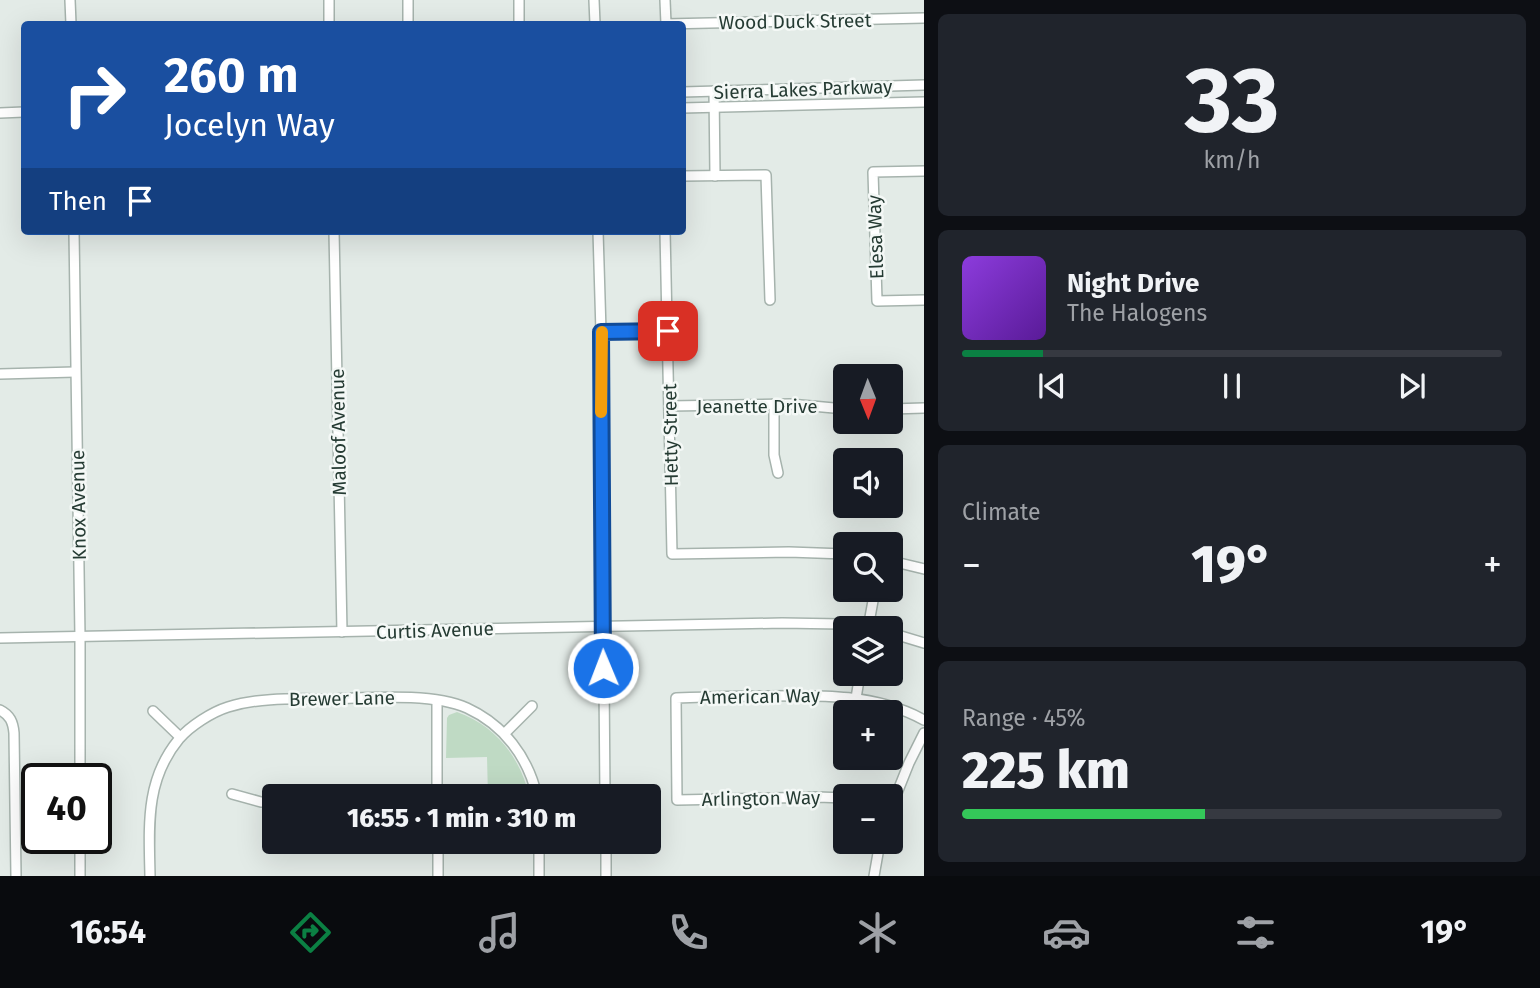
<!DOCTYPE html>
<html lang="en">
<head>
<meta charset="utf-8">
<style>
	:root { --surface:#171b24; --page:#20242c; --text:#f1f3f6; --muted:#9ea1a6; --line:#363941; --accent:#0b8043 }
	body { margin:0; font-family:"Fira Sans",sans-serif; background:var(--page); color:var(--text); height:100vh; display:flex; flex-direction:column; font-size:26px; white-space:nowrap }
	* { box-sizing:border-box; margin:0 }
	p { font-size:23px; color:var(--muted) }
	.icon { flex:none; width:38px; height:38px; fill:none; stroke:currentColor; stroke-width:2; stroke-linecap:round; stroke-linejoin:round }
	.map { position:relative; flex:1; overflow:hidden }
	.details { display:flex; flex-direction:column; gap:14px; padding:14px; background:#0d0f14; width:616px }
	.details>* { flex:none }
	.guide { position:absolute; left:21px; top:21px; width:665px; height:214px; border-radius:7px; box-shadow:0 7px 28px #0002; background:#1a4fa0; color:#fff; overflow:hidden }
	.needle { width:46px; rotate:179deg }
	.buttons { position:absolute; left:833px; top:364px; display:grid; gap:14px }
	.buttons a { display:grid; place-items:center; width:70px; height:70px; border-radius:7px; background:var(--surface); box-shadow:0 7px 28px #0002; font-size:35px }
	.speed { position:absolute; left:21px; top:763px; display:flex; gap:14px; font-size:35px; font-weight:700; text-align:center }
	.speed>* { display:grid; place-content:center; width:91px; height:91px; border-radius:50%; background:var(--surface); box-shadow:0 7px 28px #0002; line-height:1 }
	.speed .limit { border:4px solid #111; border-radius:10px; background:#fff; color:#111 }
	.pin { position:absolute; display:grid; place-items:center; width:60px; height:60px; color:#fff; margin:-30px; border-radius:14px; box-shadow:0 4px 10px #0006 }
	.me { position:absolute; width:77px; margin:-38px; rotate:359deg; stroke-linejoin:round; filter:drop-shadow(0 0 5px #0008) }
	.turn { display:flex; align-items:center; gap:24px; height:147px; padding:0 28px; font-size:32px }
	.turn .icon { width:91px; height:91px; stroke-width:2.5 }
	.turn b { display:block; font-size:49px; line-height:60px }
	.then { display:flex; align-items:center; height:66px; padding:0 28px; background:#0003; gap:14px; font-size:26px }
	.big { font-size:52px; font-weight:800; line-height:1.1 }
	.details .tile { flex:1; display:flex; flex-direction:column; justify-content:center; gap:10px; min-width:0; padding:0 24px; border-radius:10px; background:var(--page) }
	.details .dial { align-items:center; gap:0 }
	.dial b { font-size:91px; line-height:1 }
	.song { display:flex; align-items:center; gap:21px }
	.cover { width:84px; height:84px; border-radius:10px; background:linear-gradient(135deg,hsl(270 70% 55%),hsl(270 70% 35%)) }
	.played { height:7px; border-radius:4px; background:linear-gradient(90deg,var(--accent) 15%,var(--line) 15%) }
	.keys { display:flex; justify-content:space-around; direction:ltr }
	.heat { display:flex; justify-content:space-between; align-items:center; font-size:38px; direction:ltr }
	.charge { height:10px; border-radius:5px; background:linear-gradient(90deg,#34c759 45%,var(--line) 0) }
	.trip { position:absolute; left:262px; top:784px; width:399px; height:70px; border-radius:7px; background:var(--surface); box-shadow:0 7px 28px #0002; font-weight:800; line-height:70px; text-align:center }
	.menu { display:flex; height:112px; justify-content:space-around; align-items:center; background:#090b0e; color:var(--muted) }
	.menu .icon { width:49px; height:49px }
	.menu .current { color:var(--accent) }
	.menu b { font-size:32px; color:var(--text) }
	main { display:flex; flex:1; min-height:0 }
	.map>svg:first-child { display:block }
	.green { fill:#bfdac4 }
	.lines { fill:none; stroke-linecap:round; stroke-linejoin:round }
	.minor-casing { stroke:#a6b3ad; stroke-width:12 }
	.minor { stroke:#fff; stroke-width:9 }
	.route-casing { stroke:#114b97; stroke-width:18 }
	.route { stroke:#1a73e8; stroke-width:12 }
	.slow { stroke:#f59e0b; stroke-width:12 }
	.labels { text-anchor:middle; stroke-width:5; stroke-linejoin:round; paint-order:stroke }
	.street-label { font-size:19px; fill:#253b33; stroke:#f4f8f6 }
</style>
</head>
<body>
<main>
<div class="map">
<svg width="924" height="876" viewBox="0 0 924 876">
	<rect width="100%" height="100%" fill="#e3ebe7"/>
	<path class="green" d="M457 712C495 725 521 758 529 796H488L487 757 446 758 447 718 449 715Z"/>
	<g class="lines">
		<defs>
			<g id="minor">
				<path d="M70 0 71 24"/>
				<path d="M329 0V24"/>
				<path d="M408 0V24"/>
				<path d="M519 0V24"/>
				<path d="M594 0 595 24"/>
				<path d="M665 0 666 24 924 18"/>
				<path d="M714 91 715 176"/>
				<path d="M682 92 924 85"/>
				<path d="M682 108 924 102"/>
				<path d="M0 113 24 112"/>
				<path d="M924 171 873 172 877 301 924 300"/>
				<path d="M682 176 766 175 770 300"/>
				<path d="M74 231 80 637V779"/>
				<path d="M334 231 342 632"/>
				<path d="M598 231 601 332 605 796"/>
				<path d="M665 231 672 554 789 552 845 554"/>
				<path d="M601 332 669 331"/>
				<path d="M0 374 75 372"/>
				<path d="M774 404V455L778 473"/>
				<path d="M669 406 790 404 845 409"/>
				<path d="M891 409 924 408"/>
				<path d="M891 561 924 569"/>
				<path d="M868 628 875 590"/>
				<path d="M891 633 924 643"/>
				<path d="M0 638 782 623 841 624 869 628"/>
				<path d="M856 698 860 674"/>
				<path d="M0 710C10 715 13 722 14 733L16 876"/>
				<path d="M153 711 180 737"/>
				<path d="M505 733 532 706"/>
				<path d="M232 794 261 802H275"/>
				<path d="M437 796V701"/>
				<path d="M845 798 818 797 677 800 676 698C705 697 735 696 764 696 818 695 875 693 924 720"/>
				<path d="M891 808 909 763 924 733"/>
				<path d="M80 838V876"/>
				<path d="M438 842V876"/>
				<path d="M539 842V876"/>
				<path d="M550 842C564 847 585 849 599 842"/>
				<path d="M606 842V876"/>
				<path d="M150 876C149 826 145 780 179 739 190 726 212 712 228 707 260 697 295 699 329 699 368 698 431 692 467 708 504 725 528 757 537 796"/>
				<path d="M874 876 880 842"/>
			</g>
		</defs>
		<use href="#minor" class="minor-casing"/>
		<use href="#minor" class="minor"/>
	</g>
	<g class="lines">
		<defs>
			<path id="route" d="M603 668 601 332 668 331"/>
		</defs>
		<use href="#route" class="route-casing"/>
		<use href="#route" class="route"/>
		<path class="slow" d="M601 412 602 332"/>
	</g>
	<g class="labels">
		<g class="street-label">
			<text transform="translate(795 21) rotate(-1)" y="7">Wood Duck Street</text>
			<text transform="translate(803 89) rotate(-2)" y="7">Sierra Lakes Parkway</text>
			<text transform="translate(875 237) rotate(-92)" y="7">Elesa Way</text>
			<text x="757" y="413">Jeanette Drive</text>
			<text transform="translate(338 432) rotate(-91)" y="7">Maloof Avenue</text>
			<text transform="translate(670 435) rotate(-91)" y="7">Hetty Street</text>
			<text transform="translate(78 505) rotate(-91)" y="7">Knox Avenue</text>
			<text transform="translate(435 630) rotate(-2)" y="7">Curtis Avenue</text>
			<text transform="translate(760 696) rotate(-1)" y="7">American Way</text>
			<text transform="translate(342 698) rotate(-1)" y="7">Brewer Lane</text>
			<text transform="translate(761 798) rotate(-1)" y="7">Arlington Way</text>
		</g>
	</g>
</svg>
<div class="buttons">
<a><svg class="needle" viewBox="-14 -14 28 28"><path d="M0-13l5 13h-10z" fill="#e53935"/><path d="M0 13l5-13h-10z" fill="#9ea1a6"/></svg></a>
<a><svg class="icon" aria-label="sound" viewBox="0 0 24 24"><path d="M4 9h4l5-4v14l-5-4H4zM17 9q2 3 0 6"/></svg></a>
<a><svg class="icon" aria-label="search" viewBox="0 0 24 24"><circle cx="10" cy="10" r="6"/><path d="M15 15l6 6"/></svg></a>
<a><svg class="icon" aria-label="layers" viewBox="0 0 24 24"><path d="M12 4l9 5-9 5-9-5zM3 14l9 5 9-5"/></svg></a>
<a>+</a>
<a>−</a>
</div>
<div class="speed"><div class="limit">40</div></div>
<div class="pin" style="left:668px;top:331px;background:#d93025"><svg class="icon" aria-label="arrive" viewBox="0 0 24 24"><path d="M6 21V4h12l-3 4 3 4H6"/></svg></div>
<svg class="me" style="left:603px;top:668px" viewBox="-20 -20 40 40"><circle r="17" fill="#1a73e8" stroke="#fff" stroke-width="3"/><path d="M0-11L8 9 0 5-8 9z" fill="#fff"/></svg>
<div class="trip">16:55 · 1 min · 310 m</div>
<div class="guide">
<div class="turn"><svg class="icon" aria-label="right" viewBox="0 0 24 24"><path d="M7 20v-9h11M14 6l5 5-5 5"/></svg><div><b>260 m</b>Jocelyn Way</div></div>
<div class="then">Then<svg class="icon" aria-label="arrive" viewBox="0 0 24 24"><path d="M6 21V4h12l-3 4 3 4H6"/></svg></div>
</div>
</div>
<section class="details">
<div class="tile dial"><b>33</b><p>km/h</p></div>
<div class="tile">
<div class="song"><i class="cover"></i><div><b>Night Drive</b><p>The Halogens</p></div></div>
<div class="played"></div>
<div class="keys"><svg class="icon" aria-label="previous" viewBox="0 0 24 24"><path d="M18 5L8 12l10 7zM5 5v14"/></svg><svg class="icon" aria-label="pause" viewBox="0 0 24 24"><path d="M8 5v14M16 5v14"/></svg><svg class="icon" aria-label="next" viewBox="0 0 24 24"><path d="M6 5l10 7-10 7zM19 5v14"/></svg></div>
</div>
<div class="tile"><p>Climate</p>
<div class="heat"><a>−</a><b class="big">19°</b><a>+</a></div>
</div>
<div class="tile"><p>Range · 45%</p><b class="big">225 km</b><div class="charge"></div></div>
</section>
</main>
<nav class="menu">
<b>16:54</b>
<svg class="icon current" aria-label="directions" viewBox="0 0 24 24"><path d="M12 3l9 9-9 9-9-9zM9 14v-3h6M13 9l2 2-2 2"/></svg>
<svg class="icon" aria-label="music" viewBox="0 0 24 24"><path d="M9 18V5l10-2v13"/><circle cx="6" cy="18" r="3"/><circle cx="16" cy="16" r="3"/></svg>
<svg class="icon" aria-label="phone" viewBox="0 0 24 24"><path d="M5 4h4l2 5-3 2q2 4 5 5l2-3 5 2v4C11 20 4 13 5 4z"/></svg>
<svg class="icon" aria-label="climate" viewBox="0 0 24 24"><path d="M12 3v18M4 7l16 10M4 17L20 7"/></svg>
<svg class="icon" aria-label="car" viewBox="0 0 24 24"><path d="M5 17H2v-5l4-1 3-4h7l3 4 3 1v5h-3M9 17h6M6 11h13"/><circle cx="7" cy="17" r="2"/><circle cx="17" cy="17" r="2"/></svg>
<svg class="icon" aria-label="filters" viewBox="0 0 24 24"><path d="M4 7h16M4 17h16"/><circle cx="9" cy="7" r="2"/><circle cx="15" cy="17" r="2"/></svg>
<b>19°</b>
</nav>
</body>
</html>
